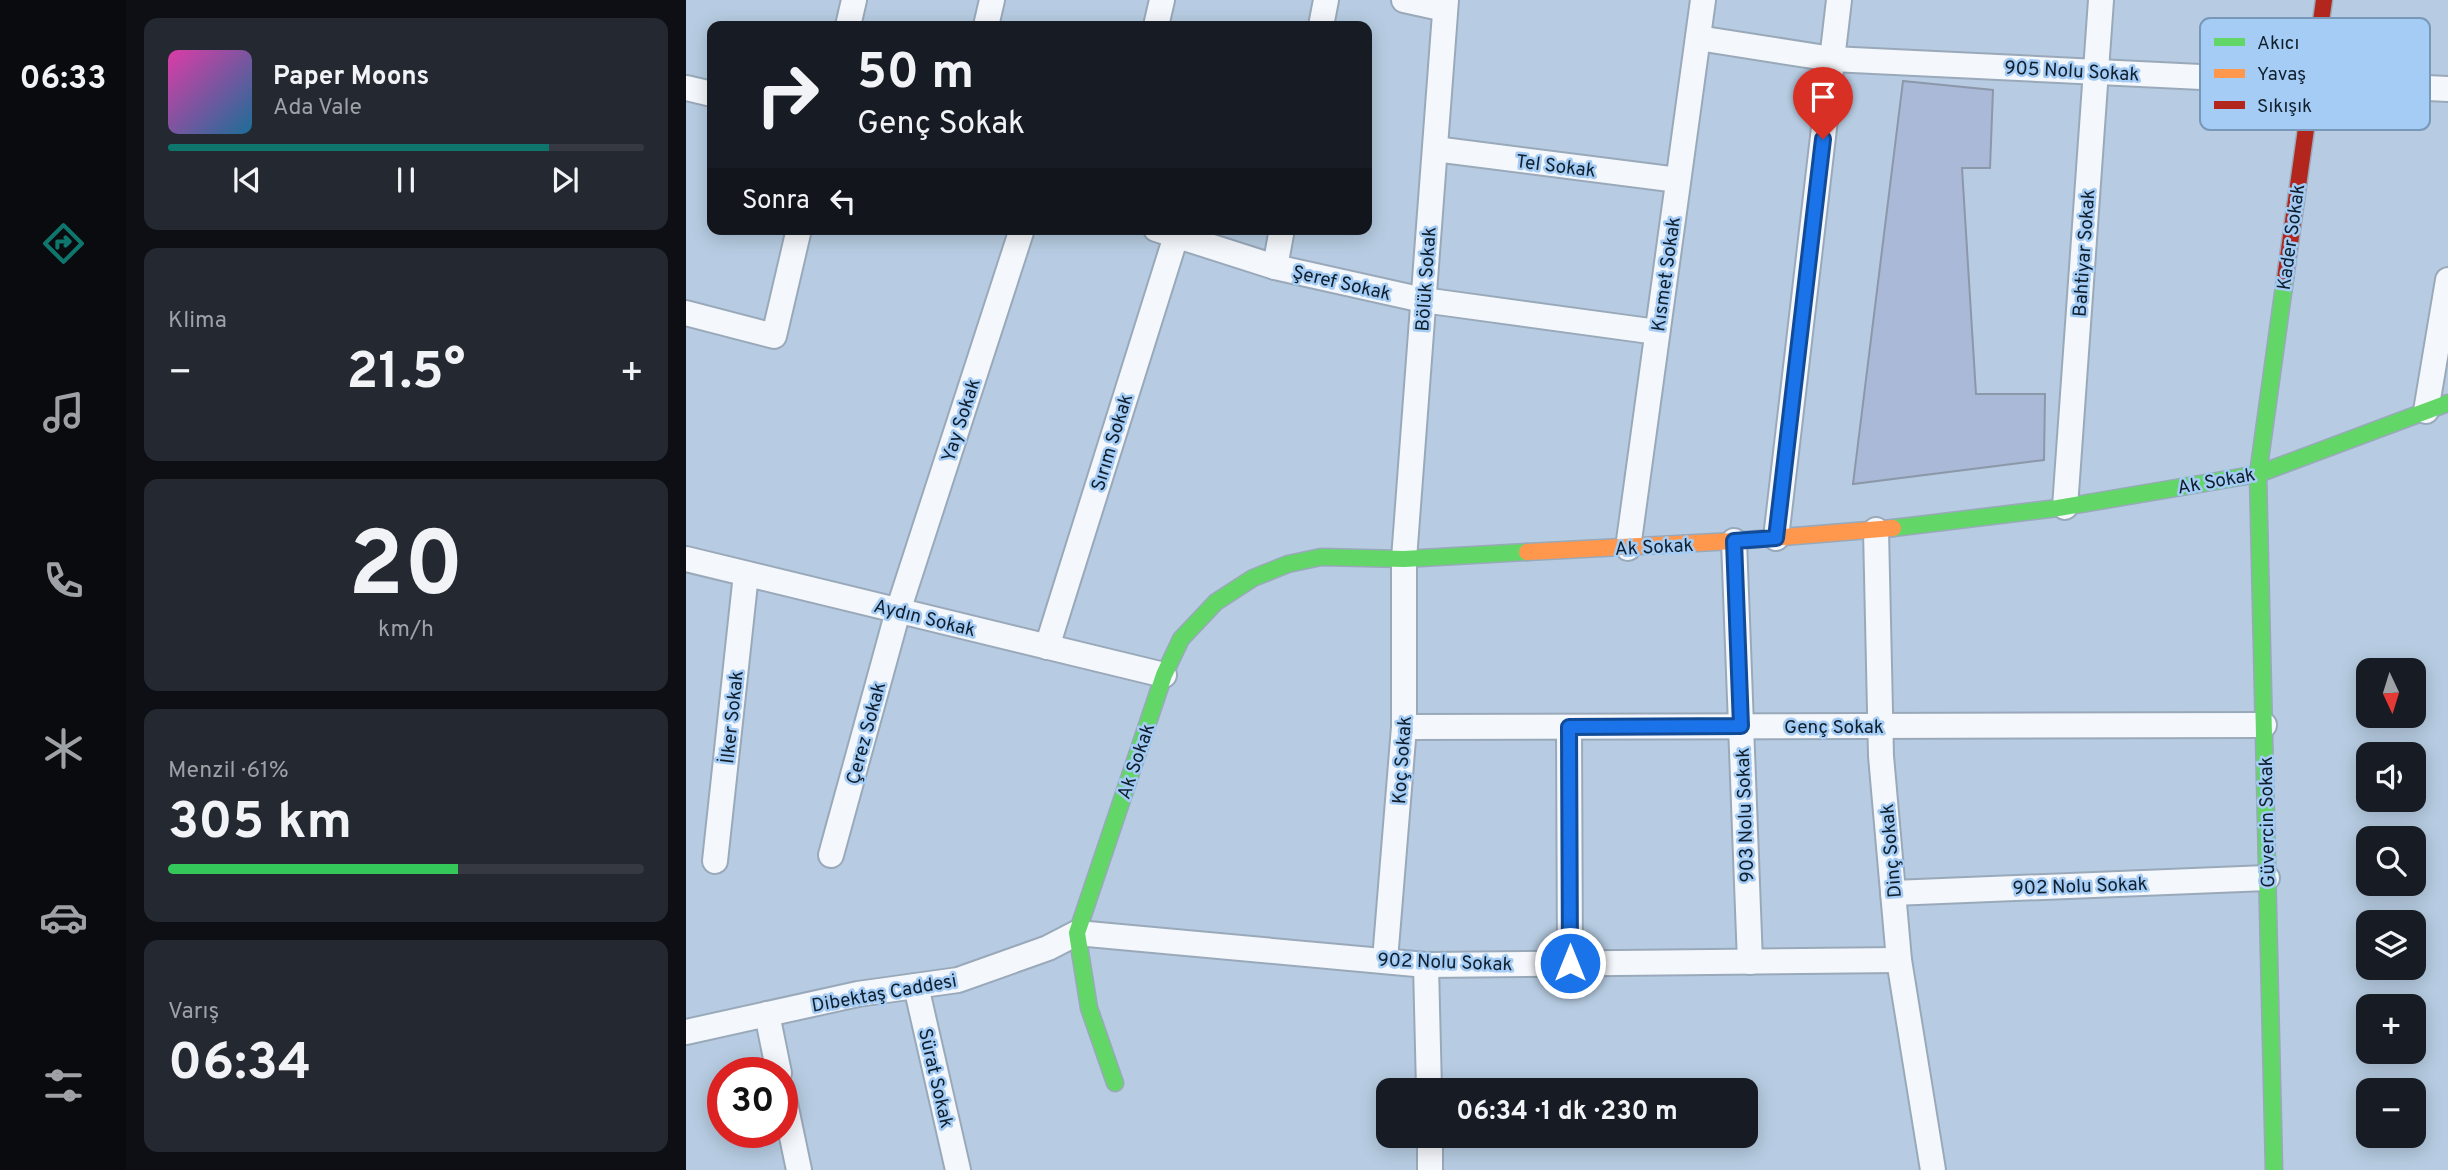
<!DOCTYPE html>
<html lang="tr">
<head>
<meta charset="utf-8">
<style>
	:root { --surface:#171b24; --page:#242831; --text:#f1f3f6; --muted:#9ea1a6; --line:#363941; --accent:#0f766e }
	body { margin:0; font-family:Overpass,sans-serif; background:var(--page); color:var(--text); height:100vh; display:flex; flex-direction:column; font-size:26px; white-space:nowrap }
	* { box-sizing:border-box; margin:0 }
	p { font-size:23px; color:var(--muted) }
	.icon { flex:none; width:38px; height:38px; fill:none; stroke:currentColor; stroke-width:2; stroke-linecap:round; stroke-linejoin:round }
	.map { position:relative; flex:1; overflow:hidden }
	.drawer { display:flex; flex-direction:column; gap:18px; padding:18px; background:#0d0f14; width:560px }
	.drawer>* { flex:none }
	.top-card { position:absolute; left:21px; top:21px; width:665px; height:214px; border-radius:14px; box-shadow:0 4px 18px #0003; background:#171b24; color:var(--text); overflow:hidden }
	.needle { width:46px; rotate:176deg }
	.fabs { position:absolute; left:1670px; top:658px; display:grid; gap:14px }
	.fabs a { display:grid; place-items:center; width:70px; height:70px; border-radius:14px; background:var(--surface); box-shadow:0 4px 18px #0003; font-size:35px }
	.speed { position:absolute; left:21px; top:1057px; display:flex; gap:14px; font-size:35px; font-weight:700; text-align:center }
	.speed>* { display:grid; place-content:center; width:91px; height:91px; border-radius:50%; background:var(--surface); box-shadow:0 4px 18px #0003; line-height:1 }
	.speed .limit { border:10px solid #d22; background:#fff; color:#111 }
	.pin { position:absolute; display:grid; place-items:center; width:60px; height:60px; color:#fff; margin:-72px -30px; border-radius:50% 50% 50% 0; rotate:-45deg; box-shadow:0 0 7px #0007 }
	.pin .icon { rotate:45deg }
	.me { position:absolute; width:77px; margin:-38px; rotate:0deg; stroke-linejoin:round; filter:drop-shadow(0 0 5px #0008) }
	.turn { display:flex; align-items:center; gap:24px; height:147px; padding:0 35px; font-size:32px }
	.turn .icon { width:91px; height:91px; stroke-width:2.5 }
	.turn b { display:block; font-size:49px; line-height:60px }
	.then { display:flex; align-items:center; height:66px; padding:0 35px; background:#0003; gap:14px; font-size:26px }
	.big { font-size:52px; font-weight:700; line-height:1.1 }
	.drawer .widget { flex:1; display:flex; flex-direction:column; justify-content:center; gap:10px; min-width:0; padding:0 24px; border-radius:14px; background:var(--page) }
	.drawer .dial { align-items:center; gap:0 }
	.dial b { font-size:91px; line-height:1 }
	.song { display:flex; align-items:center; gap:21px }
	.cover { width:84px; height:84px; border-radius:10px; background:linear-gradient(135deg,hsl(320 70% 55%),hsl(200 70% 35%)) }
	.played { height:7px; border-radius:4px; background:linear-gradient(90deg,var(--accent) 80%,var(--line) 80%) }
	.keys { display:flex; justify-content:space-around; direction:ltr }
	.heat { display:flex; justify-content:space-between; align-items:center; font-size:38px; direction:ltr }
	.charge { height:10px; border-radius:5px; background:linear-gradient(90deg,#34c759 61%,var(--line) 0) }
	.trip { position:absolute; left:690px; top:1078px; width:382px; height:70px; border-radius:14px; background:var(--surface); box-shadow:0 4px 18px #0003; font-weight:700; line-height:70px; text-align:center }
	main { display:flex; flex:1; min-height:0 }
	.tabs { display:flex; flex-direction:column; width:126px; justify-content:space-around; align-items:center; background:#090b0e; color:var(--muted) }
	.tabs .icon { width:49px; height:49px }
	.tabs .active { color:var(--accent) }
	.tabs b { font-size:32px; color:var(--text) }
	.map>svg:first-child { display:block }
	.building { fill:#aab9d7; stroke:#8c97a9; stroke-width:2 }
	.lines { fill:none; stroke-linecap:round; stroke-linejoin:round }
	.street-casing { stroke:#99a9ba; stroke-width:28 }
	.fast-casing { stroke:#99a9ba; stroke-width:19 }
	.slow-casing { stroke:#99a9ba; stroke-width:19 }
	.jam-casing { stroke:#99a9ba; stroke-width:19 }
	.street { stroke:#f4f7fb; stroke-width:24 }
	.fast { stroke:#63d668; stroke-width:16 }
	.slow { stroke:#ff974d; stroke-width:16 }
	.jam { stroke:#b3261e; stroke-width:16 }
	.route-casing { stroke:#114b97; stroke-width:18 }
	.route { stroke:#1a73e8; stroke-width:12 }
	.labels { text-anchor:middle; stroke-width:5; stroke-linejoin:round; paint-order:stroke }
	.street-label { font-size:19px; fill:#101f2e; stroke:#a5ccf4 }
	.key { fill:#a5ccf4; stroke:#7898b9; stroke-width:2 }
	.key-label { font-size:19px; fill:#101f2e }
</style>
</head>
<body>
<main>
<nav class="tabs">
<b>06:33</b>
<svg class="icon active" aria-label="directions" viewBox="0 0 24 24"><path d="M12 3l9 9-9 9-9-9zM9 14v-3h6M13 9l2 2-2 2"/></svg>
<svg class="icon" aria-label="music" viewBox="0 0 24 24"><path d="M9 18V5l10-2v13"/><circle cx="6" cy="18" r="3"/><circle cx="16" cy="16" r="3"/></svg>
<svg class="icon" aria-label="phone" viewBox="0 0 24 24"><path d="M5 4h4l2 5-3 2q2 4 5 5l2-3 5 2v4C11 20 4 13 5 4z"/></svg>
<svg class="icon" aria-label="climate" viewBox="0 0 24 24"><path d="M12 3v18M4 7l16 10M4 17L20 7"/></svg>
<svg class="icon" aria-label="car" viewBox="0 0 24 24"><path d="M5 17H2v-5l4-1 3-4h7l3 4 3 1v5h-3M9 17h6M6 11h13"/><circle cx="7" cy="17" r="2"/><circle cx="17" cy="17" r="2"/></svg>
<svg class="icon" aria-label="filters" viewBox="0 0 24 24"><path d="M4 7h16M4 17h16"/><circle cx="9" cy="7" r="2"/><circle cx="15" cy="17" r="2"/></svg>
</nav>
<section class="drawer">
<div class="widget">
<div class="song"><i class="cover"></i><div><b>Paper Moons</b><p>Ada Vale</p></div></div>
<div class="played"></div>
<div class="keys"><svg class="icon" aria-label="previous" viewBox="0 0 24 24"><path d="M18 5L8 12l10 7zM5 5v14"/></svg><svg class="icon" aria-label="pause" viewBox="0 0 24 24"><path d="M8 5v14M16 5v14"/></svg><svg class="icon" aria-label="next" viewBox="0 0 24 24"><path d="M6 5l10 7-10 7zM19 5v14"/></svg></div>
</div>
<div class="widget"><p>Klima</p>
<div class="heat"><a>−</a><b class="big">21.5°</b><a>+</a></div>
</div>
<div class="widget dial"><b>20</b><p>km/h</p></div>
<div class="widget"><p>Menzil · 61%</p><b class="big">305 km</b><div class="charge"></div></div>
<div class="widget"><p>Varış</p><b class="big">06:34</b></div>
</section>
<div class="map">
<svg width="1762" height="1170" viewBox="0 0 1762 1170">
	<rect width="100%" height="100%" fill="#b7cce2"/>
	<path class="building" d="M1217 81 1307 90 1304 168H1276L1290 394H1359L1358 460 1167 484Z"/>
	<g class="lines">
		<defs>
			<g id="street">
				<path d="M718 0 759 9"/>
				<path d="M162 26 168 0"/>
				<path d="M300 26 306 0"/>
				<path d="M470 26 476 0"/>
				<path d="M635 26 640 0"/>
				<path d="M1012 38 1146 59 1762 89"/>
				<path d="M0 88 26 94"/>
				<path d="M749 149 992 180"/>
				<path d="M470 229 589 267 737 300 971 332"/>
				<path d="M589 267 596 229"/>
				<path d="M0 313 88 336 113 229"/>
				<path d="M1740 411 1762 280"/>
				<path d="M1379 507 1415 0"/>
				<path d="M1190 530 1195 756 1213 960 1247 1170"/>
				<path d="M1090 538 1153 0"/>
				<path d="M1048 541 1064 962"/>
				<path d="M942 548 1017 0"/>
				<path d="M0 559 478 675"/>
				<path d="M361 647 490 236"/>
				<path d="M718 727 1578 725"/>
				<path d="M883 727 884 963"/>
				<path d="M145 855 212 611 336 229"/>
				<path d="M29 861 60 574"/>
				<path d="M1207 893 1581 878"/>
				<path d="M699 960 718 727V559L760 0"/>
				<path d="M740 965 743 1090"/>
				<path d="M230 986 272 1170"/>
				<path d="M81 1014 93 1073"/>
				<path d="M0 1032 172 994 272 980 362 948 391 933 740 965 1213 960"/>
				<path d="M96 1089 113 1170"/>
				<path d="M744 1136V1170"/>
			</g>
			<g id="fast">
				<path d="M1207 528 1372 508 1572 474 1762 403"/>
				<path d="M429 1083 403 1008 391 933 478 675 495 639 530 602 567 578 602 564 635 557 718 559 841 552"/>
				<path d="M1588 1170 1572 474 1599 279"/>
			</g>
			<path id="slow" d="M841 552 1048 541 1207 528"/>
			<path id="jam" d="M1599 279 1638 0"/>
		</defs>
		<use href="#street" class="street-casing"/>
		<use href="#fast" class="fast-casing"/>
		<use href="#slow" class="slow-casing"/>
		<use href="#jam" class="jam-casing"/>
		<use href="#street" class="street"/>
		<use href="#fast" class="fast"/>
		<use href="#slow" class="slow"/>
		<use href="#jam" class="jam"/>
	</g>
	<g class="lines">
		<defs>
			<path id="route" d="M884 963 883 727 1055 726 1048 541 1090 538 1137 139"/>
		</defs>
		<use href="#route" class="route-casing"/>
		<use href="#route" class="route"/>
	</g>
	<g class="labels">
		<g class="street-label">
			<text transform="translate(1386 70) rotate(3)" y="7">905 Nolu Sokak</text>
			<text transform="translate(870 165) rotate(7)" y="7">Tel Sokak</text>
			<text transform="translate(1604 237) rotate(-82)" y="7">Kader Sokak</text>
			<text transform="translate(1397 253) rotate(-86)" y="7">Bahtiyar Sokak</text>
			<text transform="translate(979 274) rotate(-82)" y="7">Kısmet Sokak</text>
			<text transform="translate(739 279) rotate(-86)" y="7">Bölük Sokak</text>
			<text transform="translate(656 282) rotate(13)" y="7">Şeref Sokak</text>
			<text transform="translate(274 420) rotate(-72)" y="7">Yay Sokak</text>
			<text transform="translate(425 442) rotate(-73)" y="7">Sırım Sokak</text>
			<text transform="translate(1530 480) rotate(-10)" y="7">Ak Sokak</text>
			<text transform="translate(968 546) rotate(-3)" y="7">Ak Sokak</text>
			<text transform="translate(239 617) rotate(14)" y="7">Aydın Sokak</text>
			<text transform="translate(45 717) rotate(-84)" y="7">İlker Sokak</text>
			<text x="1148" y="733">Genç Sokak</text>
			<text transform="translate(179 733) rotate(-75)" y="7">Çerez Sokak</text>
			<text transform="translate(715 760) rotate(-86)" y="7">Koç Sokak</text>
			<text transform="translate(449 761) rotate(-71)" y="7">Ak Sokak</text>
			<text transform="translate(1058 815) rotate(-92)" y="7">903 Nolu Sokak</text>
			<text transform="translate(1580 822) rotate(-91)" y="7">Güvercin Sokak</text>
			<text transform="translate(1204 851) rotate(-95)" y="7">Dinç Sokak</text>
			<text transform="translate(1394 885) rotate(-2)" y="7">902 Nolu Sokak</text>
			<text transform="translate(759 961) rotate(2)" y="7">902 Nolu Sokak</text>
			<text transform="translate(198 992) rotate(-10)" y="7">Dibektaş Caddesi</text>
			<text transform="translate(251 1078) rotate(77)" y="7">Sürat Sokak</text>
		</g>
	</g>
	<rect x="1514" y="18" width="230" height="112" rx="10" class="key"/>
	<rect x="1528" y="38" width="31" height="8" fill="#63d668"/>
	<rect x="1528" y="69" width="31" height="9" fill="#ff974d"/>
	<rect x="1528" y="101" width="31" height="8" fill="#b3261e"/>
	<g class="key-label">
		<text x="1571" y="49">Akıcı</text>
		<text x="1571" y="80">Yavaş</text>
		<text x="1571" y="112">Sıkışık</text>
	</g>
</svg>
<div class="fabs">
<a><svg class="needle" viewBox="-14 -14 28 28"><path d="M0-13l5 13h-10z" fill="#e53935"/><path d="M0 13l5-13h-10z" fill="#9ea1a6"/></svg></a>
<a><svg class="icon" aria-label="sound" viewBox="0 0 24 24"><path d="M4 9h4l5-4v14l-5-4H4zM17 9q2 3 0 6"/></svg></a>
<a><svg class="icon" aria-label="search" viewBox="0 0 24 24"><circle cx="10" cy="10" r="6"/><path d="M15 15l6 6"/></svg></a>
<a><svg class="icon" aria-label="layers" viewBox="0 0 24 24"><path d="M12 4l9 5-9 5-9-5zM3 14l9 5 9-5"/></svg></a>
<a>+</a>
<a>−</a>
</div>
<div class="speed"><div class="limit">30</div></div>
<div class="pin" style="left:1137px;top:139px;background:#d93025"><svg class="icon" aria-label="arrive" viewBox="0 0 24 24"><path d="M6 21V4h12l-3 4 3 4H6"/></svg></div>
<svg class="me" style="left:884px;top:963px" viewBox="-20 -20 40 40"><circle r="17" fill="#1a73e8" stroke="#fff" stroke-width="3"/><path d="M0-11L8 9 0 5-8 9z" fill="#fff"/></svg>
<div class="trip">06:34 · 1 dk · 230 m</div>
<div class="top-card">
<div class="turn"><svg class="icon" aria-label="right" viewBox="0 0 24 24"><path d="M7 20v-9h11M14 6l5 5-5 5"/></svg><div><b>50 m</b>Genç Sokak</div></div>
<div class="then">Sonra<svg class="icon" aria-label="left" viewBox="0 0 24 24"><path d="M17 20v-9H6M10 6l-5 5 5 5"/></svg></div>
</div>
</div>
</main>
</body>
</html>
